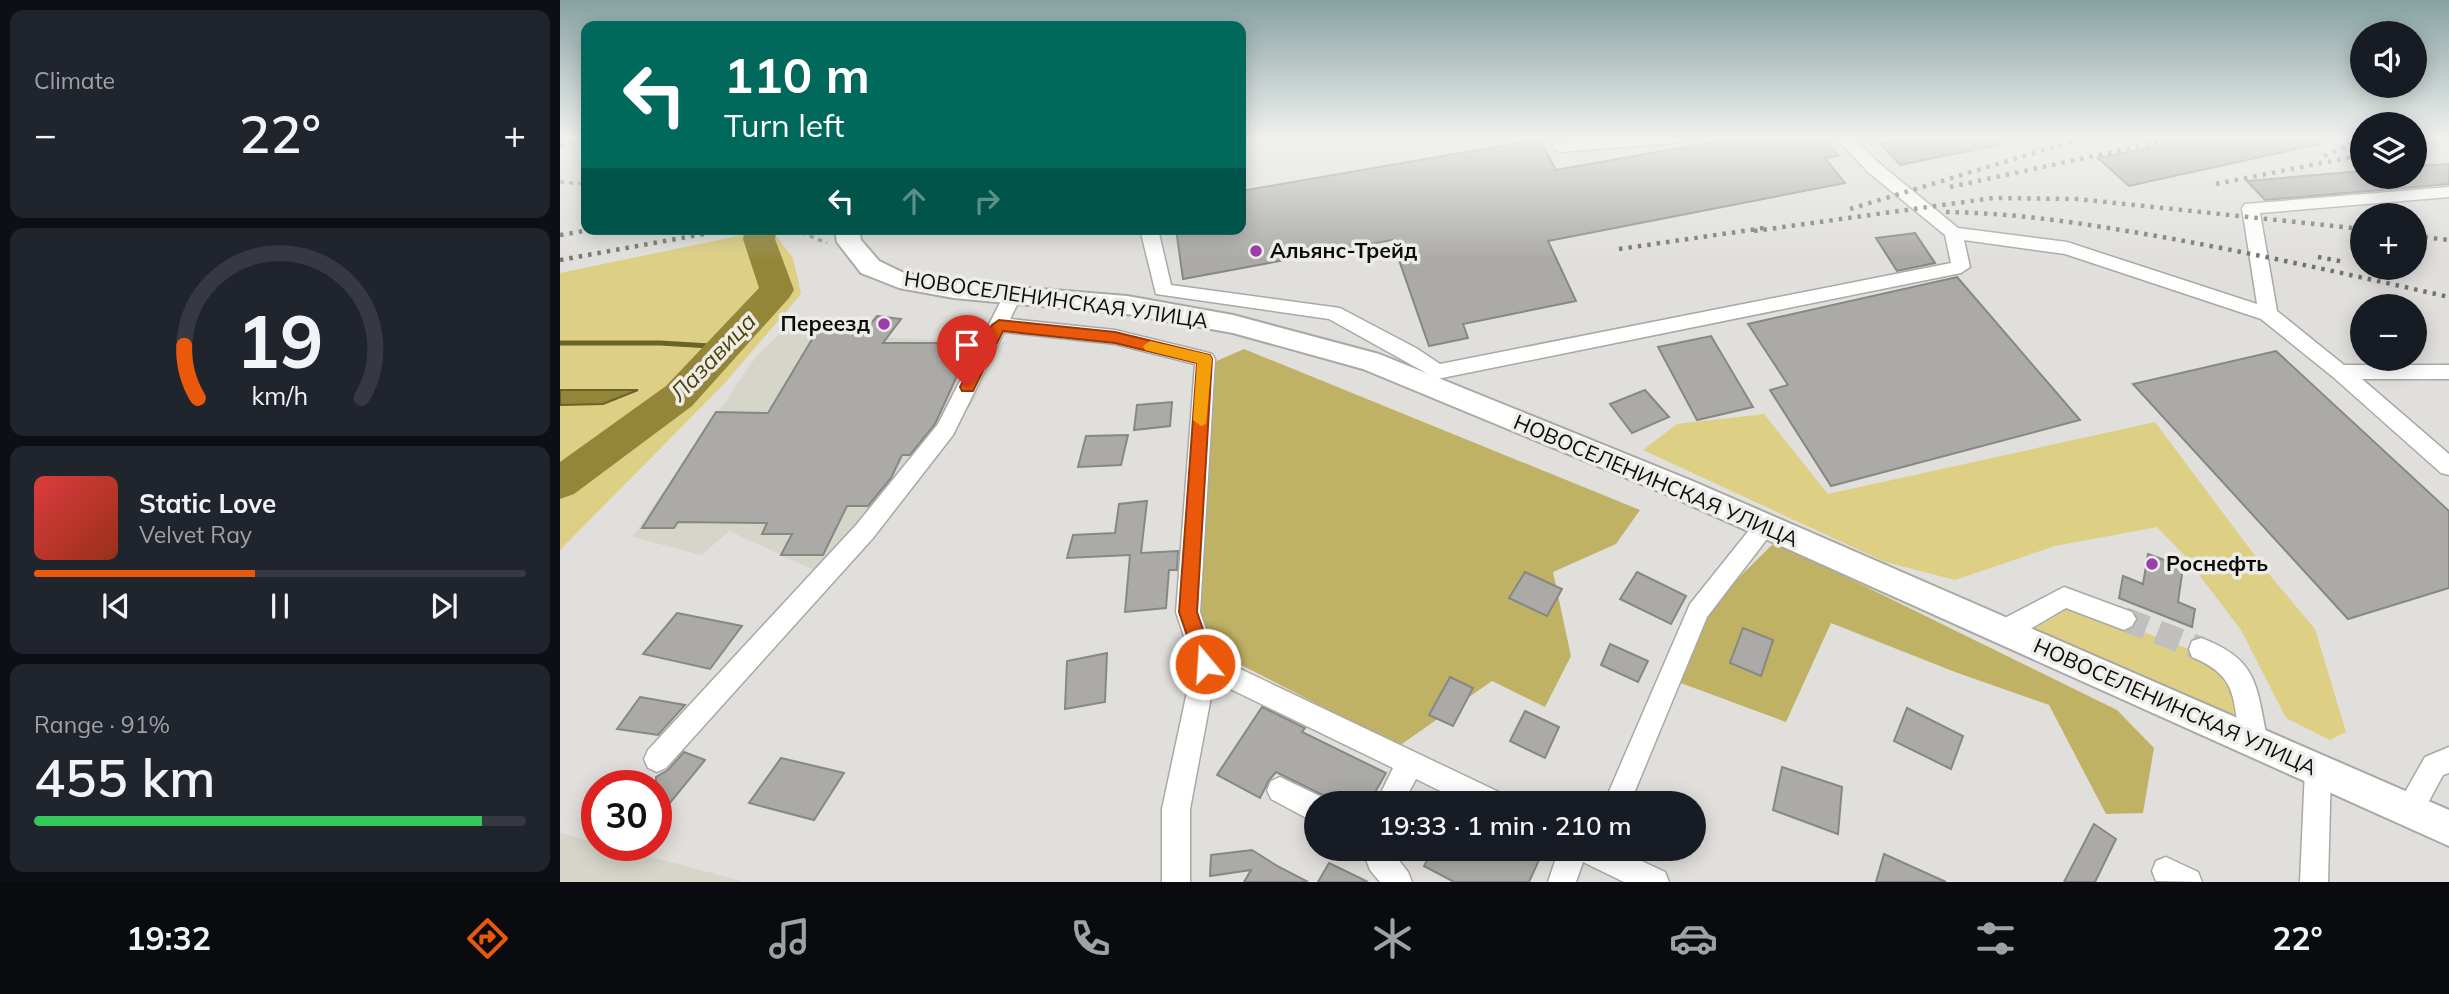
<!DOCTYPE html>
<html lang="en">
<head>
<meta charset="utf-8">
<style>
	:root { --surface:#171b24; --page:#20242c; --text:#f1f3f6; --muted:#9ea1a6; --line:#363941; --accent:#ea580c }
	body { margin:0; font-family:Mulish,sans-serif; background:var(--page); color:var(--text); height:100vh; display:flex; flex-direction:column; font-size:26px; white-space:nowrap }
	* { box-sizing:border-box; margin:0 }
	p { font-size:23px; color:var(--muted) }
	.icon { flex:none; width:38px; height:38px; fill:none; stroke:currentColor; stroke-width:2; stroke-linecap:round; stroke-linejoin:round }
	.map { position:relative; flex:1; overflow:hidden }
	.details { display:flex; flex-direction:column; gap:10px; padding:10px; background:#0d0f14; width:560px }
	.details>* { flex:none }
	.guide { position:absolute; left:21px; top:21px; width:665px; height:214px; border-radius:14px; box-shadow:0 4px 18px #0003; background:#00695c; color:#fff; overflow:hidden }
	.buttons { position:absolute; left:1790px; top:21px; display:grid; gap:14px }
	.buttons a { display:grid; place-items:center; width:77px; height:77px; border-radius:50%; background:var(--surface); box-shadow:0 4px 18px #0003; font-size:35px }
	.speed { position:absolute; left:21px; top:770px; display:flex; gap:14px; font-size:35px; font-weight:700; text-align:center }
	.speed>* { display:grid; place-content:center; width:91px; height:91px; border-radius:50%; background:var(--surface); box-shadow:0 4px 18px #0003; line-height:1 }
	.speed .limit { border:10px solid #d22; background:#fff; color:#111 }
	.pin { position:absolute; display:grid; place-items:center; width:60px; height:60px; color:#fff; margin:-72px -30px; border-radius:50% 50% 50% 0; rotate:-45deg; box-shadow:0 0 7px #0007 }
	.pin .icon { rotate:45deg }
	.me { position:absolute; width:77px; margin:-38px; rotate:342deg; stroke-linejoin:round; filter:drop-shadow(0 0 5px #0008) }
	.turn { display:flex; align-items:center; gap:24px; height:147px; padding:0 28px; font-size:32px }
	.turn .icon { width:91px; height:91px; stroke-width:2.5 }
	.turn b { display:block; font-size:49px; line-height:60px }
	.lanes { display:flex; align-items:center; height:66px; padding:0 28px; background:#0003; justify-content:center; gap:35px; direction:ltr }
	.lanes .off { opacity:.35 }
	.big { font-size:52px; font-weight:600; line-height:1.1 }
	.details .tile { flex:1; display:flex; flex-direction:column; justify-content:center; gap:10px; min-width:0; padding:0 24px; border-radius:14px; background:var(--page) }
	.details .dial { align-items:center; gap:0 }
	.dial svg { height:182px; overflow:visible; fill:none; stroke:var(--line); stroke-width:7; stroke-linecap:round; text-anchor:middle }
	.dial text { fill:var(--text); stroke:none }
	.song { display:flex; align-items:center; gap:21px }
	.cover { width:84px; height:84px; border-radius:10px; background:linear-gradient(135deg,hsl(0 70% 55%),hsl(10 70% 35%)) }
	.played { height:7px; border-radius:4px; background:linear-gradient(90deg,var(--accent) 45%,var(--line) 45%) }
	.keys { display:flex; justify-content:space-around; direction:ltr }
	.heat { display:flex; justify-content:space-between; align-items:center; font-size:38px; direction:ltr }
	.charge { height:10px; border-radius:5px; background:linear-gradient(90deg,#34c759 91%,var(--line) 0) }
	.trip { position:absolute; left:744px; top:791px; width:402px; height:70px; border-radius:35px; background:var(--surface); box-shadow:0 4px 18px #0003; font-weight:600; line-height:70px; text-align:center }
	.tabs { display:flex; height:112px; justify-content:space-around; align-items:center; background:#090b0e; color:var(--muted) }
	.tabs .icon { width:49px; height:49px }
	.tabs .selected { color:var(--accent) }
	.tabs b { font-size:32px; color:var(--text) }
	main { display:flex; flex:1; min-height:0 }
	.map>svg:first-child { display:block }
	.built { fill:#d6d5ca }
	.green { fill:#ddcf83 }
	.forest { fill:#c0b265 }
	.water { fill:#948639; stroke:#6b612b; stroke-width:2 }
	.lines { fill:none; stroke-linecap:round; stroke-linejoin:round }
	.stream { stroke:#6b612b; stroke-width:5 }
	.river { fill:#948639; fill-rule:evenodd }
	.building { fill:#abaaa7; stroke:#878784; stroke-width:2 }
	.minor-tunnel { stroke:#c0bfbd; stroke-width:24; stroke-dasharray:24 12; stroke-linecap:butt }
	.minor-casing { stroke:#a9a8a5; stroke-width:3 }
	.major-casing { stroke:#a9a8a5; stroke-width:4 }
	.path { stroke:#9f9e9c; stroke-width:3.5; stroke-dasharray:4.5 4.5; stroke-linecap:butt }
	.minor { fill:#fff; fill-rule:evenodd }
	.major { fill:#fff; fill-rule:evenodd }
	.rail { stroke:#727270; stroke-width:4.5; stroke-dasharray:3.5 6; stroke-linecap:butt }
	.route { fill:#ea580c; stroke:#983908; stroke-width:2 }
	.slow { fill:#f59e0b }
	.poi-dot { fill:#9a3faa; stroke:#edece9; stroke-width:2.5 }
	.labels { text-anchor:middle; stroke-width:7; stroke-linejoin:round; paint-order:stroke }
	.poi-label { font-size:21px; font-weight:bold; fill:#0c0c0b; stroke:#edece9; text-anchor:start }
	.street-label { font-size:21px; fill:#0c0c0b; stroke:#edece9 }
	.water-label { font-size:23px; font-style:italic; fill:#4c4201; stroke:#edece9 }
</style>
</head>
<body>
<main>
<section class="details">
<div class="tile"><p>Climate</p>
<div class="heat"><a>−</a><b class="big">22°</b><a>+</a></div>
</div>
<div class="tile dial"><svg viewBox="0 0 100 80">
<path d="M14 69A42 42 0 1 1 86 69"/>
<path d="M14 69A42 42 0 0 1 8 46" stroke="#ea580c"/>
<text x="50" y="56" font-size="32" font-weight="700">19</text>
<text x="50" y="72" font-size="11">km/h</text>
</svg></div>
<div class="tile">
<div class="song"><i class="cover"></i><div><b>Static Love</b><p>Velvet Ray</p></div></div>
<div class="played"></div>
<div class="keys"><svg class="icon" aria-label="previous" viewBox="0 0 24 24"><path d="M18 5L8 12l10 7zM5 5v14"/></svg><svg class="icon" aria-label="pause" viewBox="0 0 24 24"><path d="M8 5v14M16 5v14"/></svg><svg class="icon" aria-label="next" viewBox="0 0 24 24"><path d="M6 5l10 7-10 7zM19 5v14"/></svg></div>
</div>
<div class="tile"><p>Range · 91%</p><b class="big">455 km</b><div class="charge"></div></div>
</section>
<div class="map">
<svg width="1889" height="882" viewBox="0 0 1889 882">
	<rect width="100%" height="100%" fill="#e0dfdc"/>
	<g class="built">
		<path d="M235 321H296L309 337 445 342 412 404 258 572 169 531 142 555 72 537 198 354Z"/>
		<path d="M0 833 37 843V845H47L185 882H0Z"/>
	</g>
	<g class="green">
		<path d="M211 229 233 258 241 294 163 385 0 550V273Z"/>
		<path d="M1204 414 1268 494 1595 422 1708 573 1755 629 1786 732 1770 740 1726 718 1681 630 1624 555 1597 527 1495 546 1395 580 1325 562 1083 450 1117 424Z"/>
		<path d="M1507 603 1655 659 1673 678 1684 729 1457 630Z"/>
	</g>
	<g class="forest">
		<path d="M684 349 1080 510 1056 544 993 572 1011 656 985 707 932 681 839 746 656 652 636 608 652 363Z"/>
		<path d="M1215 542 1557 710 1594 748 1583 813 1546 814 1489 705 1395 672 1271 623 1226 722 1118 682 1151 605Z"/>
	</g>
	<path class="water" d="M0 390H78L43 404 0 405Z"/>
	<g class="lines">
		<path class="stream" d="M0 343H100L167 347"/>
		<path class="river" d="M185 229H217L215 239 234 290 229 298 132 406 14 494 0 499V462L106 386 199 288 183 239Z"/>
	</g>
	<g class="building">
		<path d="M1181 137H1263L1279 156 1265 158 1285 183 988 241 1016 301 903 324 908 338 869 346 832 240 623 279 616 229H681V191L980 139 996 170Z"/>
		<path d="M1351 137H1438V145L1340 165 1320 143Z"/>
		<path d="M1641 137H1758L1759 144 1569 186 1538 158Z"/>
		<path d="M1889 164V184L1705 200 1687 181 1802 171V177H1855V166Z"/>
		<path d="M1355 233 1375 263 1337 271 1316 238Z"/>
		<path d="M1397 277 1520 420 1271 486 1210 390 1228 385 1188 324Z"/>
		<path d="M317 316 341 319 323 343H412L375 424 350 455H342L331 478 308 506H287L263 555H221L232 534H202L207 523 118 522 114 528H82L156 412 208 413 260 326H309Z"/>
		<path d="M1151 336 1193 407 1137 420 1098 347Z"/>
		<path d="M1716 351 1889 511V588L1788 619 1573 384Z"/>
		<path d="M1085 390 1109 417 1072 433 1050 404Z"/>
		<path d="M612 402 610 426 574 430 577 405Z"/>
		<path d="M568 435 561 465 518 467 526 436Z"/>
		<path d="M587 501 581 553 618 551 617 570H609L606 608 565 612 570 555 507 558 513 535 555 533 559 504Z"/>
		<path d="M1588 554 1623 567 1618 602 1635 609 1632 627 1559 598 1563 576 1583 584Z"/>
		<path d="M965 572 1002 589 987 616 949 598Z"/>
		<path d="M1077 572 1126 596 1111 624 1060 599Z"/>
		<path d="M117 613 182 626 150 669 83 654Z"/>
		<path d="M1183 628 1213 640 1201 676 1170 663Z"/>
		<path d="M1050 644 1088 661 1078 682 1041 665Z"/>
		<path d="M547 653 545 702 505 709 507 661Z"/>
		<path d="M890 677 913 688 893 726 869 715Z"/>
		<path d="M80 697 125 705 98 735 57 729Z"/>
		<path d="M702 707 745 728 742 732 826 773 809 803H779L716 772 709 780 700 798 657 775Z"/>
		<path d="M1347 708 1403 736 1391 769 1334 741Z"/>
		<path d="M965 711 999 727 985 758 950 741Z"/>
		<path d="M124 752 145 760 96 820V777L108 770Z"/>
		<path d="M221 758 284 773 254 820 189 803Z"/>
		<path d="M1222 767 1282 787 1278 834 1213 810Z"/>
		<path d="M1534 824 1556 839 1535 882H1504Z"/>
		<path d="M873 849H984L969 882H894L864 866Z"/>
		<path d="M692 850 719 867 748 882H684L691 870 650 876 651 855Z"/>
		<path d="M1324 854 1386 882H1316Z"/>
		<path d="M769 863 808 882H758Z"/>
	</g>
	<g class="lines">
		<path class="minor-tunnel" d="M1564 619 1641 649"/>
		<defs>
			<g id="minor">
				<path d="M1068 137H1132L1124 142 1000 152 992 147 1000 142Z"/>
				<path d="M1275 137H1292L1320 164 1398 228 1507 242 1697 304 1682 208 1685 204 1889 187V197L1700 213 1717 311 1784 365H1889V379H1802L1889 454V475L1881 473 1773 377 1701 319 1505 254 1404 240 1410 267 1401 273 877 379 769 319 596 294 580 229H598L611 285 780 308 856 348 880 364 1391 263 1385 235 1308 172Z"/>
				<path d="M454 287 461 288 463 293 450 319 555 330 645 352 652 354 655 359 640 612 655 657 943 794 946 803H905L856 779 843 803H816L833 768 654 681 630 809V882H602V809L633 664 616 612 635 364 555 344 444 332 393 435 313 538 106 768 97 772 88 768 84 759 88 750 297 524 378 424 445 293 447 288Z"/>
				<path d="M1206 517 1214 519 1217 526 1147 617 1070 803H1044L1130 604 1198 519Z"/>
				<path d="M1504 587 1572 612 1576 619 1572 626 1564 630 1506 608 1453 639 1444 642 1435 639 1432 631 1435 623Z"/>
				<path d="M1641 638C1700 660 1696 687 1708 742L1704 751 1695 754 1686 751C1667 706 1687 680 1632 657L1629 649 1632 641Z"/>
				<path d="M1889 747V773L1883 775 1859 820 1849 824 1839 820 1835 810 1865 757Z"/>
				<path d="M1758 757 1767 761 1771 770 1768 882H1740L1745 770 1749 761Z"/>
				<path d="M720 777 766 799 767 803H756V823L711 799 707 790 711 781Z"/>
				<path d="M802 849H830L848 872 852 882H820L810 870Z"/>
				<path d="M999 849H1056L1105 872 1109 882H1064L1023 862 1016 882H988Z"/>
				<path d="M1606 857 1638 872 1642 882 1596 881 1592 871 1596 861Z"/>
			</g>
			<path id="major" d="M275 229H299L301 240 319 261 344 273 394 282 567 296 673 315 819 354 1130 480 1889 810V846L1110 496 803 369 673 333 567 314 394 298 339 288 301 273 277 242Z"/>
		</defs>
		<use href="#minor" class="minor-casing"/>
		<use href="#major" class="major-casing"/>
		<g class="path">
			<path d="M0 182 26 184"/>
			<path d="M211 229H214"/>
			<path d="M233 229 267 243"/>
		</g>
		<use href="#minor" class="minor"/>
		<use href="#major" class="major"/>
		<g class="rail">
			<path d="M1855 140 1862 137"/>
			<path d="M0 145 26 140"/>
			<path d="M1764 156 1802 139"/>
			<path d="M1656 184 1802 155"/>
			<path d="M1390 187 1622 137"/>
			<path d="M1290 209 1526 137"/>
			<path d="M1386 212C1461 213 1534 225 1608 238 1702 255 1796 276 1889 297"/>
			<path d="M1194 231 1433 198 1518 199 1802 229"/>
			<path d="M0 235 36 229"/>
			<path d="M1855 236 1889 240"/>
			<path d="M1059 249 1204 228"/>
			<path d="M1758 257 1785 262"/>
			<path d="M0 260 171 229"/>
		</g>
	</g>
	<linearGradient id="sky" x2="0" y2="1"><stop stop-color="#86a2a2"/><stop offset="0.53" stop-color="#f1f1ef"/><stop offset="1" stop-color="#f1f1ef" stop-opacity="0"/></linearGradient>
	<rect width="1889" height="260" fill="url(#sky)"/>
	<path class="route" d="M439 320 555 332 650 355 652 359 637 612 655 664 652 670 645 672 639 670 619 612 637 363 555 343 443 331 413 391H402L400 387 432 325Z"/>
	<path class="slow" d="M590 341 650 355 652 359 646 424 641 426 633 420 637 363 585 350 583 346Z"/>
	<g class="poi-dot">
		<circle cx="696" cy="251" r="7"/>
		<circle cx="324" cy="324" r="7"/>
		<circle cx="1592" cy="564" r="7"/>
	</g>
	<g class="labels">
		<g class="poi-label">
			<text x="710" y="258">Альянс-Трейд</text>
			<text x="310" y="331" text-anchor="end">Переезд</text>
			<text x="1606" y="571">Роснефть</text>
		</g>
		<g class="street-label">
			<text transform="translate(496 300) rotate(8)" y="7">НОВОСЕЛЕНИНСКАЯ УЛИЦА</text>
			<text transform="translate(1096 481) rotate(23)" y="7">НОВОСЕЛЕНИНСКАЯ УЛИЦА</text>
			<text transform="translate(1615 707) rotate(24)" y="7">НОВОСЕЛЕНИНСКАЯ УЛИЦА</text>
		</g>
		<g class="water-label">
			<text transform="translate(153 357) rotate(-46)" y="8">Лазавица</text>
		</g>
	</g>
</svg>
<div class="buttons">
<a><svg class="icon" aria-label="sound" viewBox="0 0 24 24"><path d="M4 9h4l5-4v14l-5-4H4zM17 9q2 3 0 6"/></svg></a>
<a><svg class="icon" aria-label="layers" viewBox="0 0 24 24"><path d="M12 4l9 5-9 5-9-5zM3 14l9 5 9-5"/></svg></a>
<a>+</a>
<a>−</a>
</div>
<div class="speed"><div class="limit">30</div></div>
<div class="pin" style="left:407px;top:387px;background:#d93025"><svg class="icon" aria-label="arrive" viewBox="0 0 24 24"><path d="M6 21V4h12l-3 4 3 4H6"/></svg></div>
<svg class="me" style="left:645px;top:664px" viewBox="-20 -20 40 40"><circle r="17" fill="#ea580c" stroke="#fff" stroke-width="3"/><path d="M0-11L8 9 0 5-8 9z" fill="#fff"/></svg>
<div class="trip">19:33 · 1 min · 210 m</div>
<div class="guide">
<div class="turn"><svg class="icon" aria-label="left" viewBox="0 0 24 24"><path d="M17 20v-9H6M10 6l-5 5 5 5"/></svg><div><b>110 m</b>Turn left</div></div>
<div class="lanes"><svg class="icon" aria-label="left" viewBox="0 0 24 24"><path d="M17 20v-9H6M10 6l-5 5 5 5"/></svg><svg class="icon off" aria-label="ahead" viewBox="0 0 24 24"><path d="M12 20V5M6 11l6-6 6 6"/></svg><svg class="icon off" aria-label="right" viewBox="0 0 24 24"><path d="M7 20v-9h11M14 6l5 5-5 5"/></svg></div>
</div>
</div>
</main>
<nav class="tabs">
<b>19:32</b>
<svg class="icon selected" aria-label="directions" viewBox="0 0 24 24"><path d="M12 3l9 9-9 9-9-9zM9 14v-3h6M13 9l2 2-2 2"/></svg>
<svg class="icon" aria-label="music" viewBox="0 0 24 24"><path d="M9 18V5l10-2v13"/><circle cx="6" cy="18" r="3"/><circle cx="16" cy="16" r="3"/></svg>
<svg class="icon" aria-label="phone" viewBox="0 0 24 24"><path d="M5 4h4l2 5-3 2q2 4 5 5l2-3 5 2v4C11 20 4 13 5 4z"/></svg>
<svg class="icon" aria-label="climate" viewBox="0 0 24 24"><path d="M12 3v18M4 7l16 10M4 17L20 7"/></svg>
<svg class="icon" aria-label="car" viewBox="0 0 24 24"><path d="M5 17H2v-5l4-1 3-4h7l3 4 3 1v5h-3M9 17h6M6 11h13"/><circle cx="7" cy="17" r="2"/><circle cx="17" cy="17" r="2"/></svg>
<svg class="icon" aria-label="filters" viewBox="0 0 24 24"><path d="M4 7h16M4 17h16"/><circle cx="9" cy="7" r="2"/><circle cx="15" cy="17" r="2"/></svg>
<b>22°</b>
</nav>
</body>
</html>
